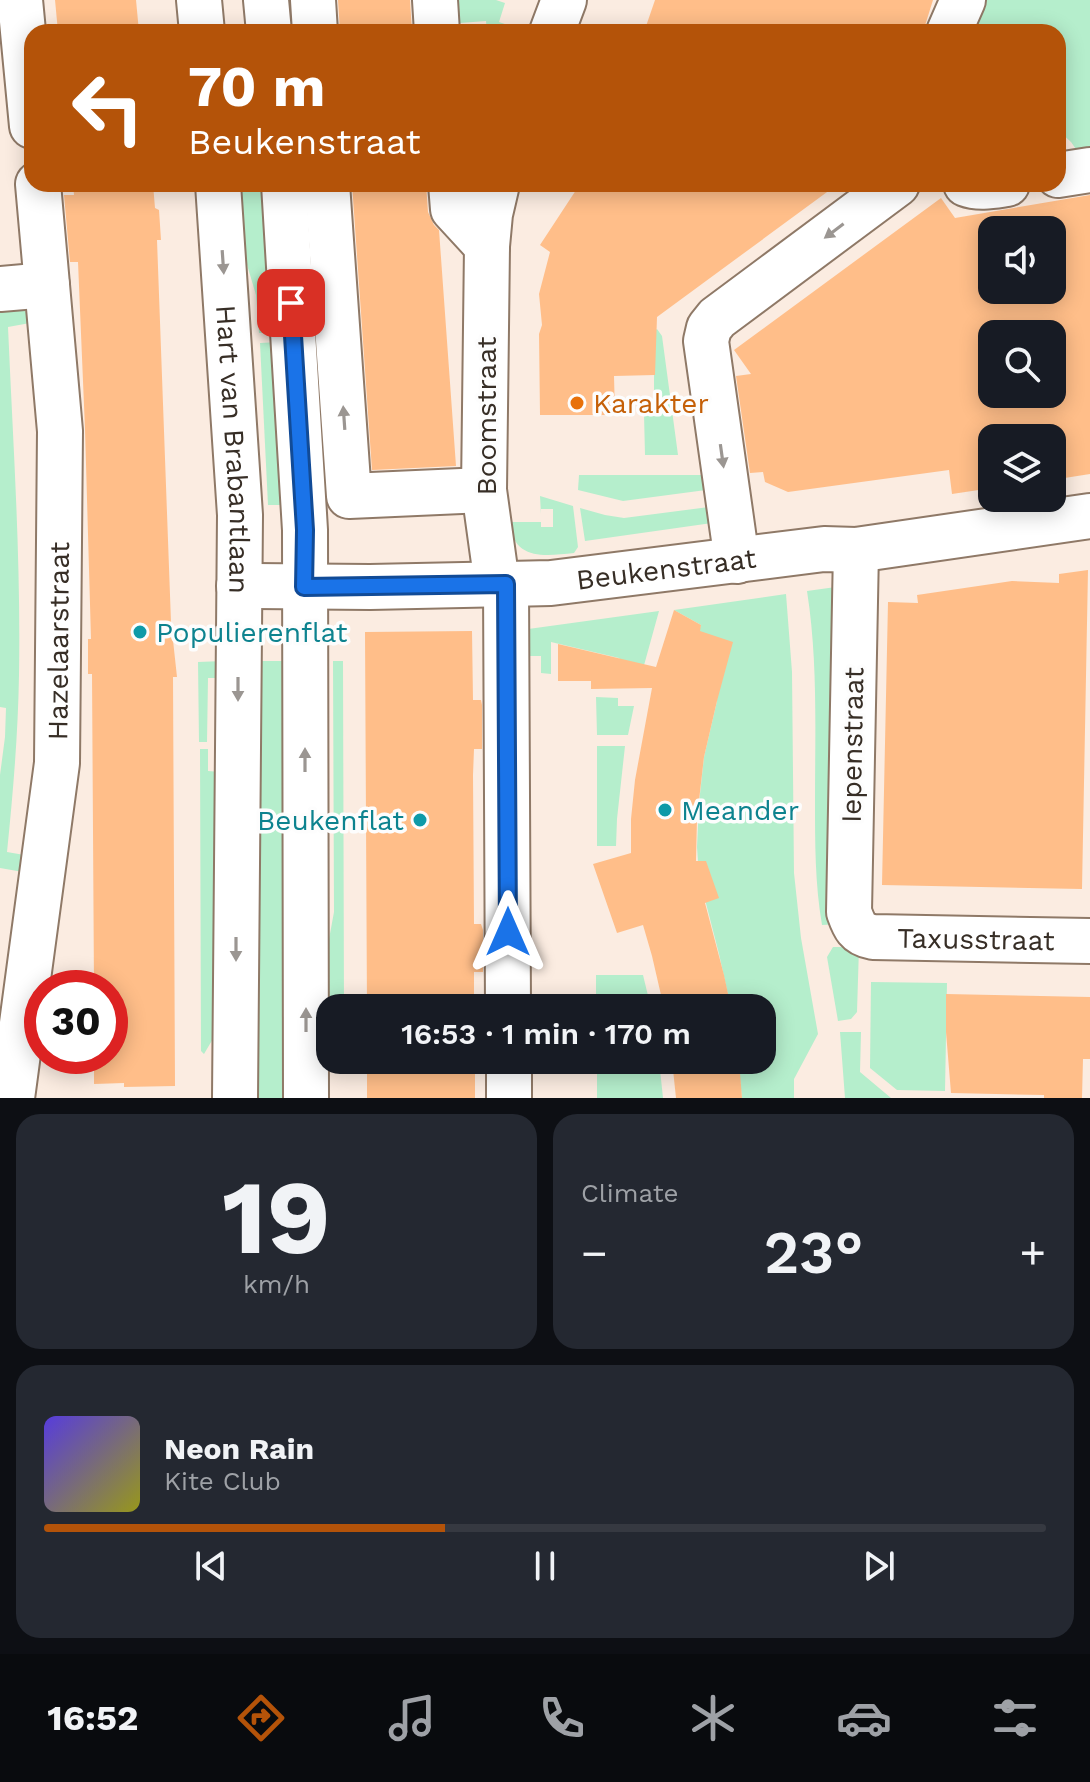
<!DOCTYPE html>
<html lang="en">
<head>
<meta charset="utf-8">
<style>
	:root { --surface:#171b24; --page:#242831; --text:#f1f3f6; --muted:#9ea1a6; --line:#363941; --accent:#b45309 }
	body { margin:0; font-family:"Work Sans",sans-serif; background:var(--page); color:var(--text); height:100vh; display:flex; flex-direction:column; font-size:30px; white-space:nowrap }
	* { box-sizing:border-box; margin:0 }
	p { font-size:26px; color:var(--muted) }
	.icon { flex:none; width:44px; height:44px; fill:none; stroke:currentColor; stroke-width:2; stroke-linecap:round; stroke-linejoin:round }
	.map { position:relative; height:1098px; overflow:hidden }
	.details { display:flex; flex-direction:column; gap:16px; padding:16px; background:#0d0f14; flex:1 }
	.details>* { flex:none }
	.guide { position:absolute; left:24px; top:24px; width:1042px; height:168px; border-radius:24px; box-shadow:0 4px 20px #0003; background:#b45309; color:#fff; overflow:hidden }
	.fabs { position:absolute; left:978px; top:216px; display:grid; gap:16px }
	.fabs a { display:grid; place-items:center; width:88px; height:88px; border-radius:16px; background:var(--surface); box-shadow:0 4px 20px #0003; font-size:40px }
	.speed { position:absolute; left:24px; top:970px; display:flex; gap:16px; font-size:40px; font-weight:700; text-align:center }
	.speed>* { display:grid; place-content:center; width:104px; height:104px; border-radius:50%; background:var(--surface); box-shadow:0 4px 20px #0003; line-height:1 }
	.speed .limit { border:12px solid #d22; background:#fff; color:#111 }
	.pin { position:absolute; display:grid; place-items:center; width:68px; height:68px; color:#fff; margin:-34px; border-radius:16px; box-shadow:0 4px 12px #0006 }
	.me { position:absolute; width:88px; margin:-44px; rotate:0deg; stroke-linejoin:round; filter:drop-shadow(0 0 6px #0008) }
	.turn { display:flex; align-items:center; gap:28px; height:168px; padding:0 32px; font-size:36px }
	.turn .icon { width:104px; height:104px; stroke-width:2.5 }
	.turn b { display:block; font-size:56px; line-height:68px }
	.big { font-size:60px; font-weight:600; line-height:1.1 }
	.details .card { flex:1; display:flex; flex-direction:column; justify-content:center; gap:12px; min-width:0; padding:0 28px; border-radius:24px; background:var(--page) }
	.details .dial { align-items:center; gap:0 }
	.dial b { font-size:104px; line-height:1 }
	.song { display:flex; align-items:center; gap:24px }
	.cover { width:96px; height:96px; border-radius:12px; background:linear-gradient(135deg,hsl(250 70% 55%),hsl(60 70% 35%)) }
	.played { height:8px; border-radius:4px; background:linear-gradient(90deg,var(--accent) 40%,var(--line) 40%) }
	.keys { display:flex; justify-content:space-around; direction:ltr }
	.heat { display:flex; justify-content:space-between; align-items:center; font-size:44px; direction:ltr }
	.details .tiles { flex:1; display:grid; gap:16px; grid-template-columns:1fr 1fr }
	.card:last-child { grid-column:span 2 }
	.trip { position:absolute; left:316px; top:994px; width:460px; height:80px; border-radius:24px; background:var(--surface); box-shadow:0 4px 20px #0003; font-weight:600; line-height:80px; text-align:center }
	.tabs { display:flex; height:128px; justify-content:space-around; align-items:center; background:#090b0e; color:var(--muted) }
	.tabs .icon { width:56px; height:56px }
	.tabs .active { color:var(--accent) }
	.tabs b { font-size:36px; color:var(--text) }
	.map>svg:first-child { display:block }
	.green { fill:#b5eecc }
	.building { fill:#ffbe89; fill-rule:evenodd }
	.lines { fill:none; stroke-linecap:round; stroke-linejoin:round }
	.minor-casing { stroke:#8f7967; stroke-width:48 }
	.minor { stroke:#fff; stroke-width:44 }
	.oneway { fill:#9b9692 }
	.route-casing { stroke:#114b97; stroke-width:20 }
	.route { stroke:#1a73e8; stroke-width:14 }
	.food-dot { fill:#e8710a; stroke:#fdfdfd; stroke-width:3 }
	.culture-dot { fill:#0f9aa8; stroke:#fdfdfd; stroke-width:3 }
	.labels { text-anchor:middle; stroke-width:7; stroke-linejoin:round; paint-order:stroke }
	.food-label { font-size:28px; fill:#c56008; stroke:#fdfdfd; text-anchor:start }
	.street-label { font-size:28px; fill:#372e26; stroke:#fdfdfd }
	.culture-label { font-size:28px; fill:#0d838f; stroke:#fdfdfd; text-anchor:start }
</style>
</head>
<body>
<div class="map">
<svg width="1090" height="1098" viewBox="0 0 1090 1098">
	<rect width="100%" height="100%" fill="#fbece1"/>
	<g class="green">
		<path d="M451 0H496L505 3 499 22 519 29 517 32H487L486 21 460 23V32H454Z"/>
		<path d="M984 0H1090V151L1078 152 1071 142 1058 130V32H970Z"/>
		<path d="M231 184H266L278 332 259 333 256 295 234 221Z"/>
		<path d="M0 302C16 306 26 304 30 323L8 327C13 443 21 559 19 675 18 735 13 793 7 852L30 856 23 872 0 868V775L5 737 6 708 0 707Z"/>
		<path d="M657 329 662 336 678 455H645L644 414H654V331Z"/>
		<path d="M278 342 285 505H268L260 343Z"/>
		<path d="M579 475H704L706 490 623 501 578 490Z"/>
		<path d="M540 496 573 506 578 547 574 553C545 556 513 561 510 522H541V527H553V509H541V514Z"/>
		<path d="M709 507 712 523 585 541 580 508 605 515 624 518Z"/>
		<path d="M843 586V924L822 925C815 884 815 843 815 801 815 731 818 661 807 591Z"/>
		<path d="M786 594 792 672 794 873 801 938 818 1034 794 1079V1098H742L738 1060H762V1008H731L719 954 699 876 697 847 699 803 704 757 717 701 699 631 701 625 674 610Z"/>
		<path d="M659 611 638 687 619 658 551 642V674L541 673V656H524L521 630Z"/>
		<path d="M223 661V678H208L207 742H199L198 662Z"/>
		<path d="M255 661H287L289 1098H252Z"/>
		<path d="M333 661H343L344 1008H330V1050H324L320 988 334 912Z"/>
		<path d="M596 697 618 698V706H634L628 735H597Z"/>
		<path d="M597 746H625L617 819 616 846H597Z"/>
		<path d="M200 749H208V771L221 772 214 1037 204 1054 201 1051Z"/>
		<path d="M833 947H859L857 1012 851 1019 838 1021 827 957Z"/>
		<path d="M596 975H643L651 1008H596Z"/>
		<path d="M871 982 947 983 945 1091 897 1090 870 1068Z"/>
		<path d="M840 1032H861L860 1072 891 1098H845Z"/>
		<path d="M597 1060H659L663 1098H597Z"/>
	</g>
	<g class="building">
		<path d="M55 0H136L139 32H58Z"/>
		<path d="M338 0H410L412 32H340Z"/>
		<path d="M655 0H933L923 32H644Z"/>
		<path d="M73 184H153L155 208 159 210 161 240H157L171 622 177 677H173L175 1086 124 1087V1083L94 1084V1056H110V988H94L92 674H88V639H91L85 429 78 262H70L64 195H74Z"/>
		<path d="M352 184H426L428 212 434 225 439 230 456 466 372 470Z"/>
		<path d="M580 184H838L657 317 655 375 614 376 615 415H540L539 334 542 325 539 294 550 252 540 245Z"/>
		<path d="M1090 195V474L1052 480V438H992V488L952 494 949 470 788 492 765 482 763 472 750 473 736 376 751 374 734 350 941 198 955 218ZM992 230H1052V290H992ZM1049 332 1052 334V352L1058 391 1052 392V394H1037L992 401V355L989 334Z"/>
		<path d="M1088 570 1082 889 882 885 888 602 918 603 917 595 1012 581 1059 583V574Z"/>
		<path d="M674 610 701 625 700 631 733 642 717 701 704 757 697 818 696 861H706L719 898 705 903 724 975 731 1008H664L652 956 643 925 617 933 593 864 631 853V819L635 780 652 688 591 689V681H558V644L656 667Z"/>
		<path d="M472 631 473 700H481L482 705V749H474L473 775 474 924H481L483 930V972H474V1008H367L365 632Z"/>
		<path d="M946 994 1090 997V1059H1083L1082 1098H1044V1095L951 1093 946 1032Z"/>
		<rect x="367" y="1060" width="108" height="38"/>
		<path d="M672 1060H739L742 1098H676Z"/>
	</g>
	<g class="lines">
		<defs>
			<g id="minor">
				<path d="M20 0 32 126"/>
				<path d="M199 0 202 32"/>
				<path d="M266 0 269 32"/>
				<path d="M313 0 315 32"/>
				<path d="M435 0 437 32"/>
				<path d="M552 32 564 0"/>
				<path d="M949 32 963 0"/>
				<path d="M1058 175 1090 170"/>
				<path id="s1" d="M218 184 240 515 235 1098"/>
				<path d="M284 184 305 530 306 1098"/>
				<path d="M327 184 349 496 484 490"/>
				<path d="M451 184 453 209 487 246"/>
				<path d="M497 184 490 214 487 246 484 490 497 584"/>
				<path d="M966 184C979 189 993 186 1007 184"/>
				<path d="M0 289 47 285"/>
				<path id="s2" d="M856 550 849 912C854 926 857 934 873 937L1090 941"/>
				<path d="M737 561 706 341 709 328 717 318 897 184"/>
				<path d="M506 584 508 1008"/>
				<path id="s3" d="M239 586 370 587 551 583 824 549 856 550 1090 516"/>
				<path d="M509 1060V1098"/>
				<path id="s4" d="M12 1098 57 763 60 431 38 184"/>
			</g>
		</defs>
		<use href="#minor" class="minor-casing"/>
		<use href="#minor" class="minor"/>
	</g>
	<defs><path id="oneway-solid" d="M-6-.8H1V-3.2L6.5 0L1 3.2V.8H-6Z" transform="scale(2)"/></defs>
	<g class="oneway">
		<use href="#oneway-solid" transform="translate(834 231) rotate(143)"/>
		<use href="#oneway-solid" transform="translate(223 262) rotate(86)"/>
		<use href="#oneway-solid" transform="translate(344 418) rotate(-94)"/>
		<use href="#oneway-solid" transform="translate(722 456) rotate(82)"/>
		<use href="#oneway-solid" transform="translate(238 689) rotate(90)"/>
		<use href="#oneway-solid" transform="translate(305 760) rotate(-90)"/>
		<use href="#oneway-solid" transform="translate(236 949) rotate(90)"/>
		<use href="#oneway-solid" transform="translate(306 1020) rotate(-90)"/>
	</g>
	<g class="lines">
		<defs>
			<path id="route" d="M291 303 305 530 304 587 506 584 508 932"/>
		</defs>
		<use href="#route" class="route-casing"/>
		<use href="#route" class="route"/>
	</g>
	<circle class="food-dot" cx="577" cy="403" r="8"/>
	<g class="culture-dot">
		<circle cx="140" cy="632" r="8"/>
		<circle cx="665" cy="810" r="8"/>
		<circle cx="420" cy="820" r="8"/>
	</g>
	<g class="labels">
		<g class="food-label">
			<text x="593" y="413">Karakter</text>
		</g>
		<g class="street-label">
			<text transform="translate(486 416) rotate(-90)" y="10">Boomstraat</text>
			<text dy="10" stroke="none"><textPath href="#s1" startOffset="266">Hart van Brabantlaan</textPath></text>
			<text dy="10" stroke="none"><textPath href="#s3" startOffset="428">Beukenstraat</textPath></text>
			<text dy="10" stroke="none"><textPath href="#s4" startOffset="460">Hazelaarstraat</textPath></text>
			<text transform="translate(852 745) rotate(-89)" y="10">Iepenstraat</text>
			<text dy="10" stroke="none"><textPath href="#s2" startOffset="502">Taxusstraat</textPath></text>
		</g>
		<g class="culture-label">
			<text x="156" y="642">Populierenflat</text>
			<text x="681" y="820">Meander</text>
			<text x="404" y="830" text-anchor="end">Beukenflat</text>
		</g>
	</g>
</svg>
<div class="fabs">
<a><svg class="icon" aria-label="sound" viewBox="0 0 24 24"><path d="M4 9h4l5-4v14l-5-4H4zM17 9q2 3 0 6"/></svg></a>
<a><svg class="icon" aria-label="search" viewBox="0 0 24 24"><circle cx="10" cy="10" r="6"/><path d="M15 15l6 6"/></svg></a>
<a><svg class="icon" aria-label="layers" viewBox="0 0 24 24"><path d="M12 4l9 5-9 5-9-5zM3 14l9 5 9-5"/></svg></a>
</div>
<div class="speed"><div class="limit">30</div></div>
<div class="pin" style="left:291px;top:303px;background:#d93025"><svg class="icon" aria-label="arrive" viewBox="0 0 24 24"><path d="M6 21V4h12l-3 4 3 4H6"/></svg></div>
<svg class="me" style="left:508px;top:932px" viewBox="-20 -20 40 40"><path d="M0-17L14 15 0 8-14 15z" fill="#1a73e8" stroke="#fff" stroke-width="4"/></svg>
<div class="trip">16:53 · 1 min · 170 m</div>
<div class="guide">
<div class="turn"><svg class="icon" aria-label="left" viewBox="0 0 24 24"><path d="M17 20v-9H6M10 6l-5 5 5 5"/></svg><div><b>70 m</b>Beukenstraat</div></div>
</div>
</div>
<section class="details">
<div class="tiles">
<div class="card dial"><b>19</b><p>km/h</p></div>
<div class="card"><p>Climate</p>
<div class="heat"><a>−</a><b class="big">23°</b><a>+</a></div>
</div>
<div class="card">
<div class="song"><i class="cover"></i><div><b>Neon Rain</b><p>Kite Club</p></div></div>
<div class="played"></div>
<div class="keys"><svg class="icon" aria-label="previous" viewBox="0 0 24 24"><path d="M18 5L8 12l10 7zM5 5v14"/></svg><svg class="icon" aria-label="pause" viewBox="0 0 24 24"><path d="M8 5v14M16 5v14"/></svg><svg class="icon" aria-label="next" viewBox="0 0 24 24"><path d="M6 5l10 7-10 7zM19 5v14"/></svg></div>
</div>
</div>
</section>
<nav class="tabs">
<b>16:52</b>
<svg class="icon active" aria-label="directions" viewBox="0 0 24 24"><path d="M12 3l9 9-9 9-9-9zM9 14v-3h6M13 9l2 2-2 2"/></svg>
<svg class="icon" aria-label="music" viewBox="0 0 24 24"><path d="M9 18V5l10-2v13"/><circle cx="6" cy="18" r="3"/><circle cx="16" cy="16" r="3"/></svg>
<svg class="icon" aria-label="phone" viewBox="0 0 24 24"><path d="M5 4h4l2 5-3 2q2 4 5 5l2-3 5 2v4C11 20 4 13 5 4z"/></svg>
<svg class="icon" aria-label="climate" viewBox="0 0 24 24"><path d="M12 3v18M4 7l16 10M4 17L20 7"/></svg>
<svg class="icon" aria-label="car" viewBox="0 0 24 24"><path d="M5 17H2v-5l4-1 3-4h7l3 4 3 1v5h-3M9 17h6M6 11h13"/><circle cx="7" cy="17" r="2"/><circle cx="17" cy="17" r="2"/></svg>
<svg class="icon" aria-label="filters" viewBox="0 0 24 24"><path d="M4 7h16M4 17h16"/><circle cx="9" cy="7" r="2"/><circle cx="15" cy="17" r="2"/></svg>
</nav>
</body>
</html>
